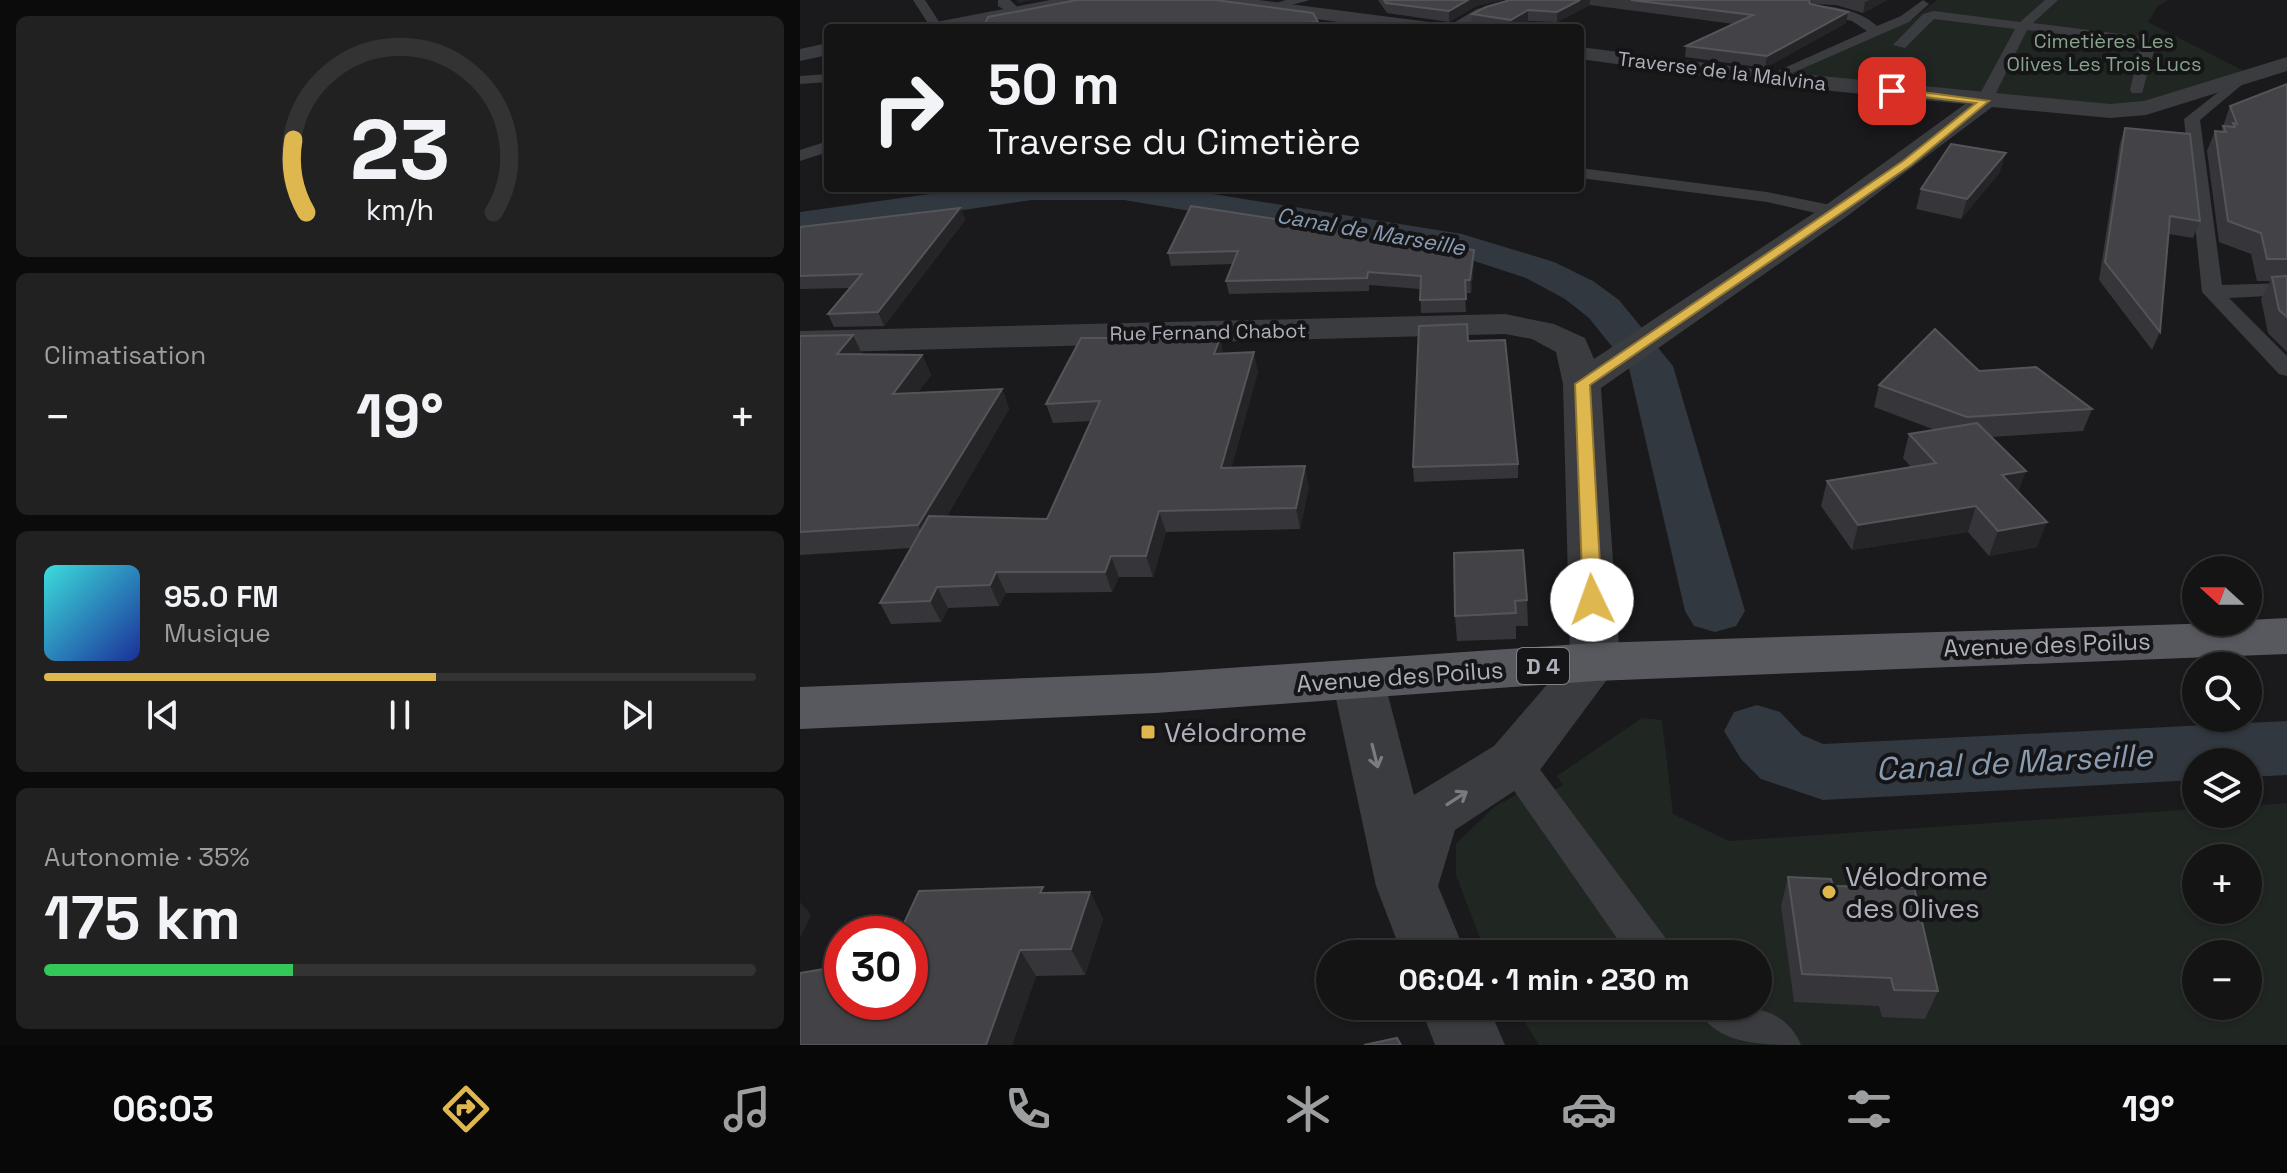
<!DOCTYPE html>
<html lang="fr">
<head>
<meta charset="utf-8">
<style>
	:root { --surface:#141415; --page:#212122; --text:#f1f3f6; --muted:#9d9ea0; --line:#333334; --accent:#dfb74f }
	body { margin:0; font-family:"Space Grotesk",sans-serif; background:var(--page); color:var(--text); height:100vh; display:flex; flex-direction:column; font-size:30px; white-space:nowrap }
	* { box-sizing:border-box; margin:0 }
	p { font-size:26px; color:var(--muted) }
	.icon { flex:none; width:44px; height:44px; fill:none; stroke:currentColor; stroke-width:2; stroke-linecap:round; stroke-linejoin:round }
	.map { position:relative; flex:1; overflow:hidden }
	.panel { display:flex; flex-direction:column; gap:16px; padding:16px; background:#0b0b0c; width:800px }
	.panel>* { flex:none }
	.top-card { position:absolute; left:24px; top:24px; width:760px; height:168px; border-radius:8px; box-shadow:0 2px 6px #0004,0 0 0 2px var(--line); background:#141415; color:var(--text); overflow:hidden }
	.needle { width:52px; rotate:291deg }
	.controls { position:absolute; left:1382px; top:556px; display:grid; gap:16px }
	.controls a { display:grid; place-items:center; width:80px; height:80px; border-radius:50%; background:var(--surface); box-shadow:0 2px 6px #0004,0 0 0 2px var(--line); font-size:40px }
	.speed { position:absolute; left:24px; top:916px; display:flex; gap:16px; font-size:40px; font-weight:700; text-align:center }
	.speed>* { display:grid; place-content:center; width:104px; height:104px; border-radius:50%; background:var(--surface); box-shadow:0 2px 6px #0004,0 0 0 2px var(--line); line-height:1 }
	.speed .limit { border:12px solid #d22; background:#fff; color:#111 }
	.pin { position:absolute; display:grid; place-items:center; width:68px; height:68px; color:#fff; margin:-34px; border-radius:16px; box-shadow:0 4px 12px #0006 }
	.me { position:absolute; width:88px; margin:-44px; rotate:357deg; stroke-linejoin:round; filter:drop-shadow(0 0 6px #0008) }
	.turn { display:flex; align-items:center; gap:28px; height:168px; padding:0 32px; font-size:36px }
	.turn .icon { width:104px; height:104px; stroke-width:2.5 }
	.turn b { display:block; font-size:56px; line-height:68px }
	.big { font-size:60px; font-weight:700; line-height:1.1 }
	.panel .card { flex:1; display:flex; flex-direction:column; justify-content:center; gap:12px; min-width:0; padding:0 28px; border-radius:12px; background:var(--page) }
	.panel .dial { align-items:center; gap:0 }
	.dial svg { height:208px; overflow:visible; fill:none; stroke:var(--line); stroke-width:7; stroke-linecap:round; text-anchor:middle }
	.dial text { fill:var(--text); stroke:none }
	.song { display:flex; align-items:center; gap:24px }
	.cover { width:96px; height:96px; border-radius:12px; background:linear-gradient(135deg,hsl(180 70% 55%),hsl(230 70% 35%)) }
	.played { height:8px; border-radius:4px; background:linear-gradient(90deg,var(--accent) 55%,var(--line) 55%) }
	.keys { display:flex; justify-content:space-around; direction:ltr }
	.heat { display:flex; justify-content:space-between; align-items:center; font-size:44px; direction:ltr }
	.charge { height:12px; border-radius:6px; background:linear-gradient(90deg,#34c759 35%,var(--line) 0) }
	.trip { position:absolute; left:516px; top:940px; width:456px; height:80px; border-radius:40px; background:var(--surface); box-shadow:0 2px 6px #0004,0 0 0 2px var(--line); font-weight:700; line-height:80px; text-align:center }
	.dock { display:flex; height:128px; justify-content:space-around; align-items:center; background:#080808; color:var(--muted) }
	.dock .icon { width:56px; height:56px }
	.dock .selected { color:var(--accent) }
	.dock b { font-size:36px; color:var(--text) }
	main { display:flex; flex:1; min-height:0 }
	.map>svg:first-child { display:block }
	.green { fill:#202622; fill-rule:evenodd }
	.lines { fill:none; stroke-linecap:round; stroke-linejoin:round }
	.canal { fill:#31383f; fill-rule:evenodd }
	.lane { fill:#3b3c40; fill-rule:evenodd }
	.street { fill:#3b3c40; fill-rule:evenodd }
	.primary { fill:#58595f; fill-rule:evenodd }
	.wall { fill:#36363a }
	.shaded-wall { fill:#252528 }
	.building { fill:#434347; stroke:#545559; stroke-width:2 }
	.oneway { stroke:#7a7c83 }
	.route { fill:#dfb74f; stroke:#917733; stroke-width:2 }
	.poi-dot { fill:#dfb74f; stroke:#151517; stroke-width:3 }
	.labels { text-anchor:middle; stroke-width:8; stroke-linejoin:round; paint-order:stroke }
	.far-park-label { font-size:20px; fill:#87a38b; stroke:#151517 }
	.far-street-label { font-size:20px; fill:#aeb1ba; stroke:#151517 }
	.far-water-label { font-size:22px; font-style:italic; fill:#899cb1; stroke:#151517 }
	.shield { fill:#151517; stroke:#808289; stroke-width:2 }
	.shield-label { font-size:22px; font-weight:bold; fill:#aeb1ba }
	.street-label { font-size:24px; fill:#aeb1ba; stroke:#151517 }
	.near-poi-label { font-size:28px; fill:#aeb1ba; stroke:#151517; text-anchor:start }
	.near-water-label { font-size:32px; font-style:italic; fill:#899cb1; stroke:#151517 }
</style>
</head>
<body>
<main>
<section class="panel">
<div class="card dial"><svg viewBox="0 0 100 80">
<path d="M14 69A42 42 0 1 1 86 69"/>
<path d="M14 69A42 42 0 0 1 9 41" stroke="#dfb74f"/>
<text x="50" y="56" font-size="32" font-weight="700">23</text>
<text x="50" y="72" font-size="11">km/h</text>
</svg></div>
<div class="card"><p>Climatisation</p>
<div class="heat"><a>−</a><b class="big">19°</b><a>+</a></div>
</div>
<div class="card">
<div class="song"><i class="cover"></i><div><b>95.0 FM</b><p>Musique</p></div></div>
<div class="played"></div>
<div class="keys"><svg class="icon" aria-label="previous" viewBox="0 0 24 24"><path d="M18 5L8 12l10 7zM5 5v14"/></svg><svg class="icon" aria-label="pause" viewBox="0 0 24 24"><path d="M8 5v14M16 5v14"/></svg><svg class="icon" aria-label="next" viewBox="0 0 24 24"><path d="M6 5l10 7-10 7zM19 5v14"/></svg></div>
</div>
<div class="card"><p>Autonomie · 35%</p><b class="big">175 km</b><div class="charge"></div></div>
</section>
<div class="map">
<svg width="1487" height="1045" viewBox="0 0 1487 1045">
	<rect width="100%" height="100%" fill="#1a1a1c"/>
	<g class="green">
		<path d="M1137 0H1368L1357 7 1348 22 1444 71 1344 106 1303 107 982 75 1112 20Z"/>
		<path d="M842 718 862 720 873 814 929 841 1396 809V814H1448V806L1487 803V1045H739L715 1006H958V954H686L656 875V844L694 807 719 793 727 805 763 785 757 776ZM1396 858H1448V910H1396ZM1396 954H1448V1006H1396Z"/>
	</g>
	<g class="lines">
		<g class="canal">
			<path d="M173 188H376L662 234 754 262 793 281 819 300 873 366 945 611 936 626 915 632 894 626 885 611 829 368 789 318 765 299 726 278 656 255 324 200H232L0 234V212Z"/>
			<path d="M957 705 980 712 1002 735 1023 744 1487 721V775L1448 777V762H1396V780L1023 800 961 779 941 759 924 731 934 712Z"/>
		</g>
		<g class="lane">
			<path d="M113 0H125L143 28H131Z"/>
			<path d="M198 0H210L223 12 213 15 198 6Z"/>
			<path d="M486 0H510L469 11 463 7Z"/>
			<path d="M715 0H735L685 15 661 28H645L677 9Z"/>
			<path d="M1123 0 1129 4 1109 22 974 81 969 82 962 78 1067 31 1052 21 1009 12V6C1030 4 1062 11 1077 26L1101 16Z"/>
			<path d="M1245 0H1258L1233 23 1345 37 1356 44 1342 93H1332L1330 90 1341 44 1227 30 1192 101 1184 106 1176 101 1215 29 1134 19 1105 48 1093 45 1123 14 1134 11 1220 22Z"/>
			<path d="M28 74V82L0 84V76Z"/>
			<path d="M1439 76 1444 77V83L1400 120 1422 285 1487 283V295L1429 298 1487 356V376L1479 374 1402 292 1384 119Z"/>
			<path d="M28 141V152L0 161V150Z"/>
			<path d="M780 168 967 192 1045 208 1047 212 1038 218 967 202 780 178Z"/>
			<path d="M714 748 727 752 867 940 873 954H828L701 772 696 762 701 752Z"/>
			<path d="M896 1006C936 1006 983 1001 1001 1045 961 1045 914 1045 896 1006Z"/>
		</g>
		<g class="street">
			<path d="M250 0H288L279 6 166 28H126L136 22Z"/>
			<path d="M407 0H459L629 22 639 28H584L416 6Z"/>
			<path d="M28 43V55L0 61V49Z"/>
			<path d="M780 47 969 71 1310 104 1344 101 1487 57V71L1346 115 1310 118 1192 107 1046 217 801 388 820 662 734 778 655 830 638 886 666 954H602L576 886 532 680 540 666 558 661 576 666 584 680 614 795 694 746 770 658 763 384 756 352 732 339 705 334 0 353V331L705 314 754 324 785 338 794 359 1026 205 1165 104 969 85 780 59Z"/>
			<path d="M620 1006H688L705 1045H635Z"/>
		</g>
		<path class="primary" d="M1487 618V654L795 681 356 713 0 729V687L356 673 795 643 1448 622V620Z"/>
	</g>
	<g class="wall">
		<path d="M578 0H702L676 6 649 22 587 13Z"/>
		<path d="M710 0H1087L1063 13 1036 5 1010 4 1046 23 965 68 885 57 886 46 934 24 790 5 757 22 728 21 716 28H691L672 25V14Z"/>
		<path d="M1487 84V352L1468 333 1461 299 1470 281H1457L1451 254 1419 242 1407 151 1415 131 1421 132 1430 106Z"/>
		<path d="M1325 128 1400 221 1393 238 1369 234 1360 332 1352 350 1299 280 1320 143Z"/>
		<path d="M1200 172 1161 219 1116 209 1121 189Z"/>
		<path d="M391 206 674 250V262L671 293H665L666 312 621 313 620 289 569 285V291L429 294 426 281 433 264 371 266 368 253Z"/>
		<path d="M160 208 165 220 84 326 34 327 28 314 50 288 0 289V227Z"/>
		<path d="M53 335 62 354 122 355 131 375 118 392 202 389 209 409 147 516 247 519 291 421 253 423 246 404 423 353 458 371 431 468 509 486 500 529 366 532 353 577H319L312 592 206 593 199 606 148 608 141 622 91 624 80 603 111 548 0 555V336Z"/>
		<path d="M668 341 718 464V478L614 482 613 467Z"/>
		<path d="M1179 371 1292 409 1283 431 1191 437 1218 492 1237 547 1189 556 1168 532 1052 550 1021 506 1027 481 1111 467 1103 458 1109 434 1135 430 1074 407 1079 385Z"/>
		<path d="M723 550 727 600 728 626H716V639L657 641 655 616Z"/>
		<path d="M988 877 1033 886 1138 991 1125 1019 1082 1017 1079 1006 994 1002 981 906Z"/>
		<path d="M290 892 303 919 285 975 236 976 212 1045H0L42 1002 246 893Z"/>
	</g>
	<g class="shaded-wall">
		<path d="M217 0H234L218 3Z"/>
		<path d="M668 0H702L676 6 649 22V11Z"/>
		<path d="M780 0H790V5L757 22V12Z"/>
		<path d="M1070 0H1087L1063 13 1065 2Z"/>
		<path d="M728 10V21L716 28H711V20Z"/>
		<path d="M1048 12 1046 23 965 68 967 56Z"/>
		<path d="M518 22V28H445Z"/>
		<path d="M1206 153 1200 172 1161 219 1167 199Z"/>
		<path d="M160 208 165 220 84 326 78 312Z"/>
		<path d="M674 250V262L671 293 670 280Z"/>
		<path d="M53 335 62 354H37Z"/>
		<path d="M420 338 424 357 414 354Z"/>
		<path d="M454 352 458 371 426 489 421 468Z"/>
		<path d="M122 355 131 375 102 414 93 394Z"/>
		<path d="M202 389 209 409 129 547 118 525Z"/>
		<path d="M505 466 509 486 500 529 496 508Z"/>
		<path d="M1226 471 1217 496 1202 475Z"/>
		<path d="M1176 506 1168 532 1052 550 1058 525Z"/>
		<path d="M359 511 366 532 353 577 346 556Z"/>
		<path d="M1247 522 1237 547 1189 556 1198 531Z"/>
		<path d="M311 556 319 577 312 592 305 572Z"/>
		<path d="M196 572 206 593 199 606 190 585Z"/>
		<path d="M137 587 148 608 141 622 130 601Z"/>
		<path d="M290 892 303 919 285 975 271 949Z"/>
		<path d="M0 902 11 915 0 938Z"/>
		<path d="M220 950 236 976 212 1045H186Z"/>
	</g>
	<g class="building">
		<path d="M277 0H415L513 13 518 22 445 28H183L188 17Z"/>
		<path d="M584 0H668L649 11 586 3Z"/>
		<path d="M710 0H780L757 12 728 10 711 20 672 14 686 7Z"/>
		<path d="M831 0H1009L1010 4 1048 12 967 56 886 46 953 15Z"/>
		<path d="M1487 84V259H1467L1461 233 1428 221 1415 131 1426 132 1423 126 1435 127 1433 123 1437 124 1430 106Z"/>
		<path d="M1325 128 1390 134 1400 221 1370 216 1360 332 1305 262Z"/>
		<path d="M1151 144 1206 153 1167 199 1121 189Z"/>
		<path d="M391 206 674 250 670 280H665L666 299 620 300 621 276 568 272 567 278 426 281 438 251 368 253Z"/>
		<path d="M160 208 78 312 28 314 62 274 0 276V227Z"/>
		<path d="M1487 276V317L1479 310 1472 277Z"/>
		<path d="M667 324 668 341 705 340 718 464 613 467 619 326Z"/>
		<path d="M1135 329 1179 371 1236 367 1292 409 1167 417 1079 385Z"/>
		<path d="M53 335 37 354 122 355 93 394 202 389 118 525 0 532V336Z"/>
		<path d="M281 338H420L414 354 454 352 421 468 505 466 496 508 359 511 346 556H311L305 572H196L190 585 137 587 130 601 80 603 129 516 247 519 300 401 246 404Z"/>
		<path d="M1177 423 1226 471 1202 475 1247 522 1198 531 1176 506 1058 525 1027 481 1136 463 1109 434Z"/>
		<path d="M723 550 727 600 715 601 716 613 655 616 654 553Z"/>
		<path d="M988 877 1031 879 1033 886 1114 887 1138 991 1094 990 1091 978 1002 974Z"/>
		<path d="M243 887 240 893 290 892 271 949 220 950 186 1045H0V973L42 966V1002H110V934H99L119 891Z"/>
		<path d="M597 1038 601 1045H564Z"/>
	</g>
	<defs><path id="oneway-shaft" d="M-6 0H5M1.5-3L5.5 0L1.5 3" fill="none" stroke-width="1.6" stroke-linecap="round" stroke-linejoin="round" transform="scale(2)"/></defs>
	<g class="oneway">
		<use href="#oneway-shaft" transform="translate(575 756) rotate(76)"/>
		<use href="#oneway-shaft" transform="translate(657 798) rotate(-33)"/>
	</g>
	<path class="route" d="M1092 88 1189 101 1111 165 790 385 802 600 792 607 785 605 783 600 775 384 1103 161 1176 103 1089 93Z"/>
	<g class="poi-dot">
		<rect x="340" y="724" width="16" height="16" rx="4"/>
		<circle cx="1029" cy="892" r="8"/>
	</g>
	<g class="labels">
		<g class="far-park-label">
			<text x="1304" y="48">Cimetières Les<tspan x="1304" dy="23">Olives Les Trois Lucs</tspan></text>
		</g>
		<g class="far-street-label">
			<text transform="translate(922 71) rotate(7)" y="7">Traverse de la Malvina</text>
			<text transform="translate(408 332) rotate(-1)" y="7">Rue Fernand Chabot</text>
		</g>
		<g class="far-water-label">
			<text transform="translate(571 231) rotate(10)" y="8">Canal de Marseille</text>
		</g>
		<rect class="shield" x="717" y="648" width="52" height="36" rx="6"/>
		<g class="shield-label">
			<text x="743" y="674">D 4</text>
		</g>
		<g class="street-label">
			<text transform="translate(1247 645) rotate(-2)" y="8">Avenue des Poilus</text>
			<text transform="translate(600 677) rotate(-4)" y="8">Avenue des Poilus</text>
		</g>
		<g class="near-poi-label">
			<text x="364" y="742">Vélodrome</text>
			<text x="1045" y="886">Vélodrome<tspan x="1045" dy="32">des Olives</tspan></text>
		</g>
		<g class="near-water-label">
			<text transform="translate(1214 762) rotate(-3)" y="11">Canal de Marseille</text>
		</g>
	</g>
</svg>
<div class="controls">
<a><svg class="needle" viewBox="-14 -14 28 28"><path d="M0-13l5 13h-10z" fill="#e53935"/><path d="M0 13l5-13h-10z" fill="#9d9ea0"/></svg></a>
<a><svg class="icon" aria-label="search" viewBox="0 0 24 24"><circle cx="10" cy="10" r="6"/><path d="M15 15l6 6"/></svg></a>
<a><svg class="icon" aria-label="layers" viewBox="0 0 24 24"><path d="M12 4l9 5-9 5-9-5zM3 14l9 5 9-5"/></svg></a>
<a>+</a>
<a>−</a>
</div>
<div class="speed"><div class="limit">30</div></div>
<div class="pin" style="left:1092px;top:91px;background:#d93025"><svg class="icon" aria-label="arrive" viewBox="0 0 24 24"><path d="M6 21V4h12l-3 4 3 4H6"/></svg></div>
<svg class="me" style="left:792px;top:600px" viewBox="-20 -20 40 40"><circle r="19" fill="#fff"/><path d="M0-13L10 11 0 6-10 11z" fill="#dfb74f"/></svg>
<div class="trip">06:04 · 1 min · 230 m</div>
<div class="top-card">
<div class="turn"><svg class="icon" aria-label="right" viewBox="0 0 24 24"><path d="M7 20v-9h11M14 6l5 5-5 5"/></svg><div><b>50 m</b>Traverse du Cimetière</div></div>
</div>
</div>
</main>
<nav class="dock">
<b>06:03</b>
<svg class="icon selected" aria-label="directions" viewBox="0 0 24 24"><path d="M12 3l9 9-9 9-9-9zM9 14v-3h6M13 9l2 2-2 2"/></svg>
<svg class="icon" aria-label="music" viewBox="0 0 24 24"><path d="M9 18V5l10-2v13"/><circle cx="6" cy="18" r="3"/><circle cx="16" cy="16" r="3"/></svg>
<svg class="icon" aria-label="phone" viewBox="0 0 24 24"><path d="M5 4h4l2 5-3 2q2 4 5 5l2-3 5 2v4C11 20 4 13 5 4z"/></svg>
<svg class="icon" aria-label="climate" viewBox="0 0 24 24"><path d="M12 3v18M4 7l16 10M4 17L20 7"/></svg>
<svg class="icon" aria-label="car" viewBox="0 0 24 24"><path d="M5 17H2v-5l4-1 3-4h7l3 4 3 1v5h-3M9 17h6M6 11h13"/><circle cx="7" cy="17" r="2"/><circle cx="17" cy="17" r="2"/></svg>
<svg class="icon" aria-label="filters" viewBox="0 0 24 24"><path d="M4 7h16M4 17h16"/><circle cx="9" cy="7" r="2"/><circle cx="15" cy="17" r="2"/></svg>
<b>19°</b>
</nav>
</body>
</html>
